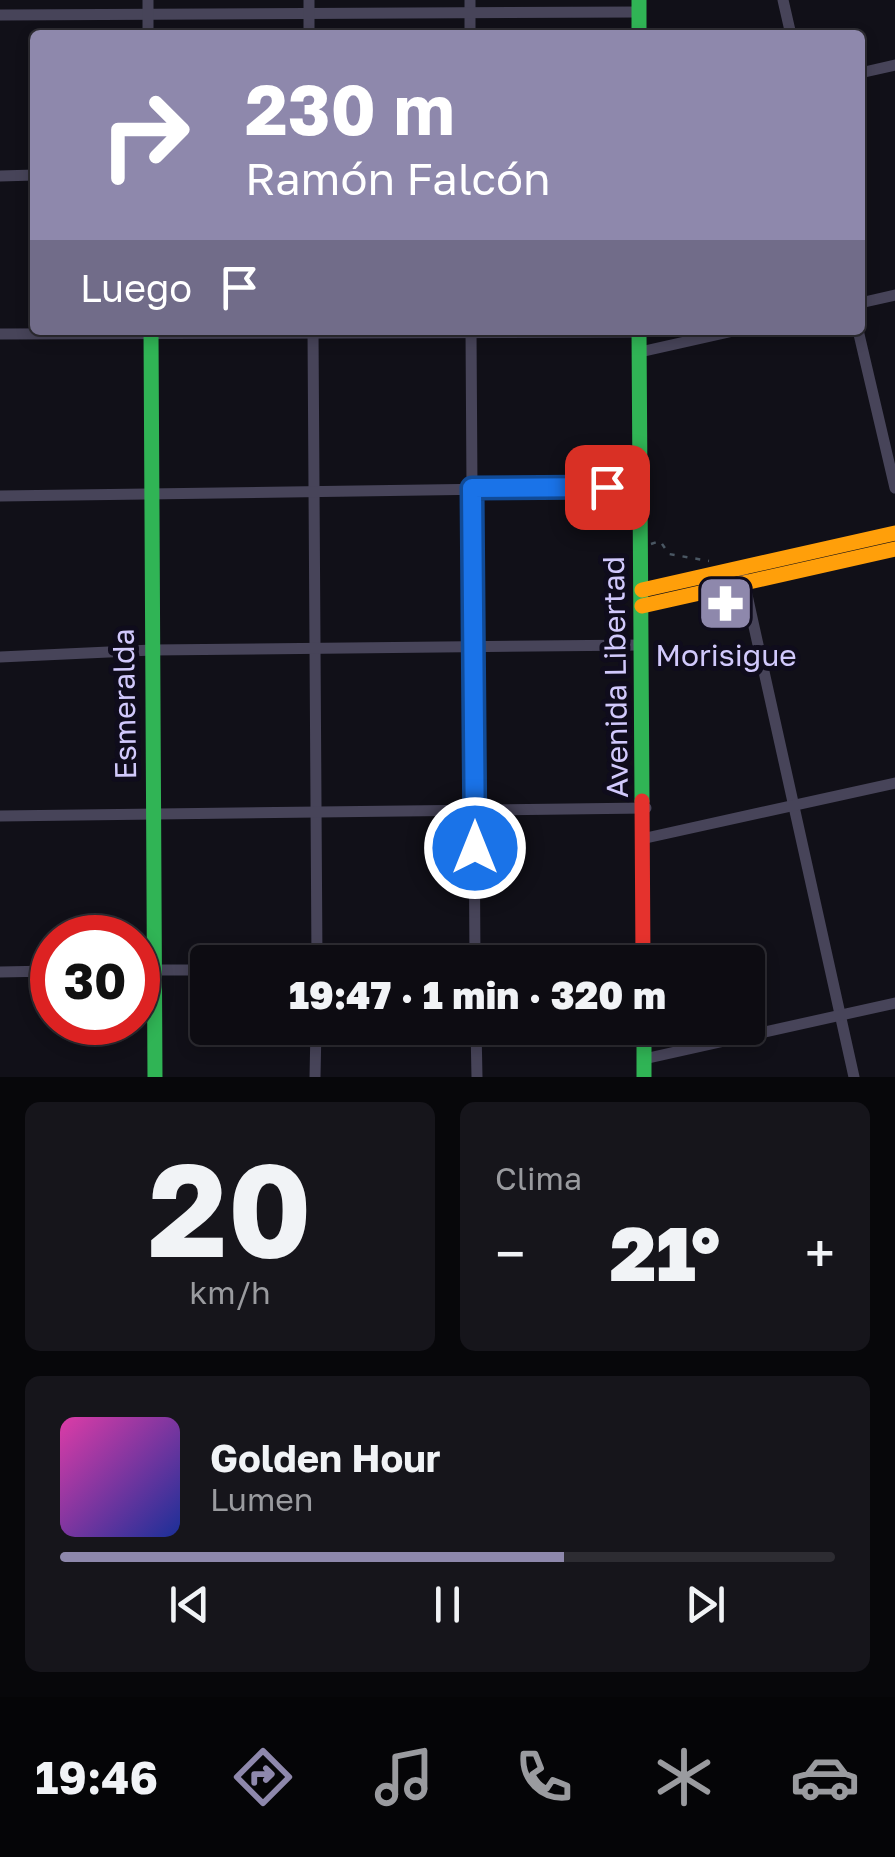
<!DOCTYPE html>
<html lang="es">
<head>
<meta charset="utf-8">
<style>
	:root { --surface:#0d0c12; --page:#16151b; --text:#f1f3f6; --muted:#9a9b9f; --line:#2d2c32; --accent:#8e88ac }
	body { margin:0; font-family:"Golos Text",sans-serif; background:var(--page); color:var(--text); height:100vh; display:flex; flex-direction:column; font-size:38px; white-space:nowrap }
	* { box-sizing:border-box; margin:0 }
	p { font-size:32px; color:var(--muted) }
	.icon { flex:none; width:55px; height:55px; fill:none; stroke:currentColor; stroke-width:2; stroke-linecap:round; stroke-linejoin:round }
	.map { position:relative; height:1077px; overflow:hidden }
	.panel { display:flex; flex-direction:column; gap:25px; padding:25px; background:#07070a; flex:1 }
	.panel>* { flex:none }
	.guide { position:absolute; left:30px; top:30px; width:835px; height:305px; border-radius:10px; box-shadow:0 5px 15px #0003,0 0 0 2px var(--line); background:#8e88ac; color:#fff; overflow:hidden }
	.speed { position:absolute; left:30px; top:915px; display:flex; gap:20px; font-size:50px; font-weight:700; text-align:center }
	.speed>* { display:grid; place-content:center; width:130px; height:130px; border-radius:50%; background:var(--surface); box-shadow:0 5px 15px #0003,0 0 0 2px var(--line); line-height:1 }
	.speed .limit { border:15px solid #d22; background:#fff; color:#111 }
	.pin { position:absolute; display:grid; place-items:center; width:85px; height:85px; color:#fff; margin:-42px; border-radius:20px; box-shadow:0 5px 15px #0006 }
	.me { position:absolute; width:110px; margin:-55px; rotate:0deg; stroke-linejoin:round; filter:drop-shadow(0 0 8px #0008) }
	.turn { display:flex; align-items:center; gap:35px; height:210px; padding:0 50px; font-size:45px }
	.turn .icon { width:130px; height:130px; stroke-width:2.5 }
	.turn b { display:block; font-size:70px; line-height:85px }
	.then { display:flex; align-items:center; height:95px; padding:0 50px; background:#0003; gap:20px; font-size:38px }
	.big { font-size:75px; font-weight:800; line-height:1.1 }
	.panel .tile { flex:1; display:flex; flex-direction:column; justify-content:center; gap:15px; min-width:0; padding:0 35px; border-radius:15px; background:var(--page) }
	.panel .dial { align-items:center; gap:0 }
	.dial b { font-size:130px; line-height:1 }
	.song { display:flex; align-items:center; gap:30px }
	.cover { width:120px; height:120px; border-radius:15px; background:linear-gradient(135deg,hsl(320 70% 55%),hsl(230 70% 35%)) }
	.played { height:10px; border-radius:5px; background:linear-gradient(90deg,var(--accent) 65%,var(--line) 65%) }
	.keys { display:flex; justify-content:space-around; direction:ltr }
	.heat { display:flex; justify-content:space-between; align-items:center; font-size:55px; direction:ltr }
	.panel .tiles { flex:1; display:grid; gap:25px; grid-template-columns:1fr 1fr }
	.tile:last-child { grid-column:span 2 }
	.trip { position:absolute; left:190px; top:945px; width:575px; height:100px; border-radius:10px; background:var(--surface); box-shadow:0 5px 15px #0003,0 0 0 2px var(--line); font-weight:800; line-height:100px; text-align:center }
	.tab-bar { display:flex; height:160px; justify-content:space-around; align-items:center; background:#050507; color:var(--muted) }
	.tab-bar .icon { width:70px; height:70px }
	.tab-bar .selected { color:var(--accent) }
	.tab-bar b { font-size:45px; color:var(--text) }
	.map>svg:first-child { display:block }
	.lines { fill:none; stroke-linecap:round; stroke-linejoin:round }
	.path { stroke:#4a5763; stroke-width:2.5; stroke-dasharray:5 8; stroke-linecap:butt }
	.street { stroke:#474459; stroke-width:11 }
	.fast { stroke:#30b455; stroke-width:15 }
	.slow { stroke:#ff9f0a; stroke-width:15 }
	.jam { stroke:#e5322d; stroke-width:15 }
	.route-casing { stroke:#114b97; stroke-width:25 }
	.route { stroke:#1a73e8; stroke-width:18 }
	.labels { text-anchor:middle; stroke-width:10; stroke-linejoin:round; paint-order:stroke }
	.poi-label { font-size:30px; fill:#d1c9fc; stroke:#0f0c1c }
	.street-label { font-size:30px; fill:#d1c9fc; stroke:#0f0c1c }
</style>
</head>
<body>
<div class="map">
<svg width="895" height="1077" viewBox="0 0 895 1077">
	<rect width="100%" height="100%" fill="#111018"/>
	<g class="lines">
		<path class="path" d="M651 544 660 541 669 554 709 561"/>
		<g class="street">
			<path d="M470 0V35"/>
			<path d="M783 0 791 35"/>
			<path d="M0 15 639 12"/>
			<path d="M148 35V0"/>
			<path d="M309 35V0"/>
			<path d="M860 73 895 65"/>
			<path d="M0 176 35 175"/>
			<path d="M860 303 895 295"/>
			<path d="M313 330 317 962"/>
			<path d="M471 330 475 962"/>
			<path d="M858 330 895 488"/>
			<path d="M0 334 639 332"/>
			<path d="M640 352 738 330"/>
			<path d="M0 496 641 487"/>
			<path d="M743 577 854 1077"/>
			<path d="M0 657 152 650 642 645"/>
			<path d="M0 816 646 808"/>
			<path d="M646 838 895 783"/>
			<path d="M138 970H208"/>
			<path d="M0 972 52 971"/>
			<path d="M476 1028 477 1077"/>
			<path d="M644 1059 895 1003"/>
			<path d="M315 1077 316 1028"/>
		</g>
		<g class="fast">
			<path d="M639 0V35"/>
			<path d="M151 330 155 1077"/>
			<path d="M639 330 642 801"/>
			<path d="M644 1028V1077"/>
		</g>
		<g class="slow">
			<path d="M642 590 895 533"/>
			<path d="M642 606 895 549"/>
		</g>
		<path class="jam" d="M642 801 643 962"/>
	</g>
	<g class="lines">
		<defs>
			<path id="route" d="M475 848 472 488 607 487"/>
		</defs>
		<use href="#route" class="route-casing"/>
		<use href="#route" class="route"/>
	</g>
	<defs>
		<symbol id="pharmacy-square" viewBox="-11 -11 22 22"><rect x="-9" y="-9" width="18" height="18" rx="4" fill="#8e88ac" stroke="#0f0c1c"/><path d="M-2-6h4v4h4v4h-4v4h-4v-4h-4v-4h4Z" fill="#fff"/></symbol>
	</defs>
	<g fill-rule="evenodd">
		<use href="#pharmacy-square" x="694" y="572" width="63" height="63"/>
	</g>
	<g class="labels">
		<g class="poi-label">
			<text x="726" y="666">Morisigue</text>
		</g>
		<g class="street-label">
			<text transform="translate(616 677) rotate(-91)" y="10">Avenida Libertad</text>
			<text transform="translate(125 704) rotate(-91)" y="10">Esmeralda</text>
		</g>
	</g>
</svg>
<div class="speed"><div class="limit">30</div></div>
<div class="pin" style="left:607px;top:487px;background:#d93025"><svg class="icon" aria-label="arrive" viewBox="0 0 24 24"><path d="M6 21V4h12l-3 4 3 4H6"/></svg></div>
<svg class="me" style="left:475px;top:848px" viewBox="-20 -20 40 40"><circle r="17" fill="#1a73e8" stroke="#fff" stroke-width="3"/><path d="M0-11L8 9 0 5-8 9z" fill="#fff"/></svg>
<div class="trip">19:47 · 1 min · 320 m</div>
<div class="guide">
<div class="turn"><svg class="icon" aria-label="right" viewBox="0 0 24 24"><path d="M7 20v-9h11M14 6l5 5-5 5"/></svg><div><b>230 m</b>Ramón Falcón</div></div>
<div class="then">Luego<svg class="icon" aria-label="arrive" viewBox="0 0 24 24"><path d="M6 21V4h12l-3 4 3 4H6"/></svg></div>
</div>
</div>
<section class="panel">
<div class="tiles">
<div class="tile dial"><b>20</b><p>km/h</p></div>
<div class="tile"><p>Clima</p>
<div class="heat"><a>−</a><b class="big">21°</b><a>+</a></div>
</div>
<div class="tile">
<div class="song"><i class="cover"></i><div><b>Golden Hour</b><p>Lumen</p></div></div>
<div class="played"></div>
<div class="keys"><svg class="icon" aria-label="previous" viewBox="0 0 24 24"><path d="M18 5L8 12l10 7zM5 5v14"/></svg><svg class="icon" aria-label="pause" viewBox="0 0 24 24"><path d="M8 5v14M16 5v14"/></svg><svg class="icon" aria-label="next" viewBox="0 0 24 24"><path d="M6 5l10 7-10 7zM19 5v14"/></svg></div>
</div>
</div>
</section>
<nav class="tab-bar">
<b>19:46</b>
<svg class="icon selected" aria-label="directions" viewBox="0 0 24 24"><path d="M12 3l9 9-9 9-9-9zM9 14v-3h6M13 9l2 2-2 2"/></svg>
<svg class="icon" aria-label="music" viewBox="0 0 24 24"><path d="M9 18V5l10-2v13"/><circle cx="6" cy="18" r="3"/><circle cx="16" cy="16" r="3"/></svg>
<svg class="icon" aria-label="phone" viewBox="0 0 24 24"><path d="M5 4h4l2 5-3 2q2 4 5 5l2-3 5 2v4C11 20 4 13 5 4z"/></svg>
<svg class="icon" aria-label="climate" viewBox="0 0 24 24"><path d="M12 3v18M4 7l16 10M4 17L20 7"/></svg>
<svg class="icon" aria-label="car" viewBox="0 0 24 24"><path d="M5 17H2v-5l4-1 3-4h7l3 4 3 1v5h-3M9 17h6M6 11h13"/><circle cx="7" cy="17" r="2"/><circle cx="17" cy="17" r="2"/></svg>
</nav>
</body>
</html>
